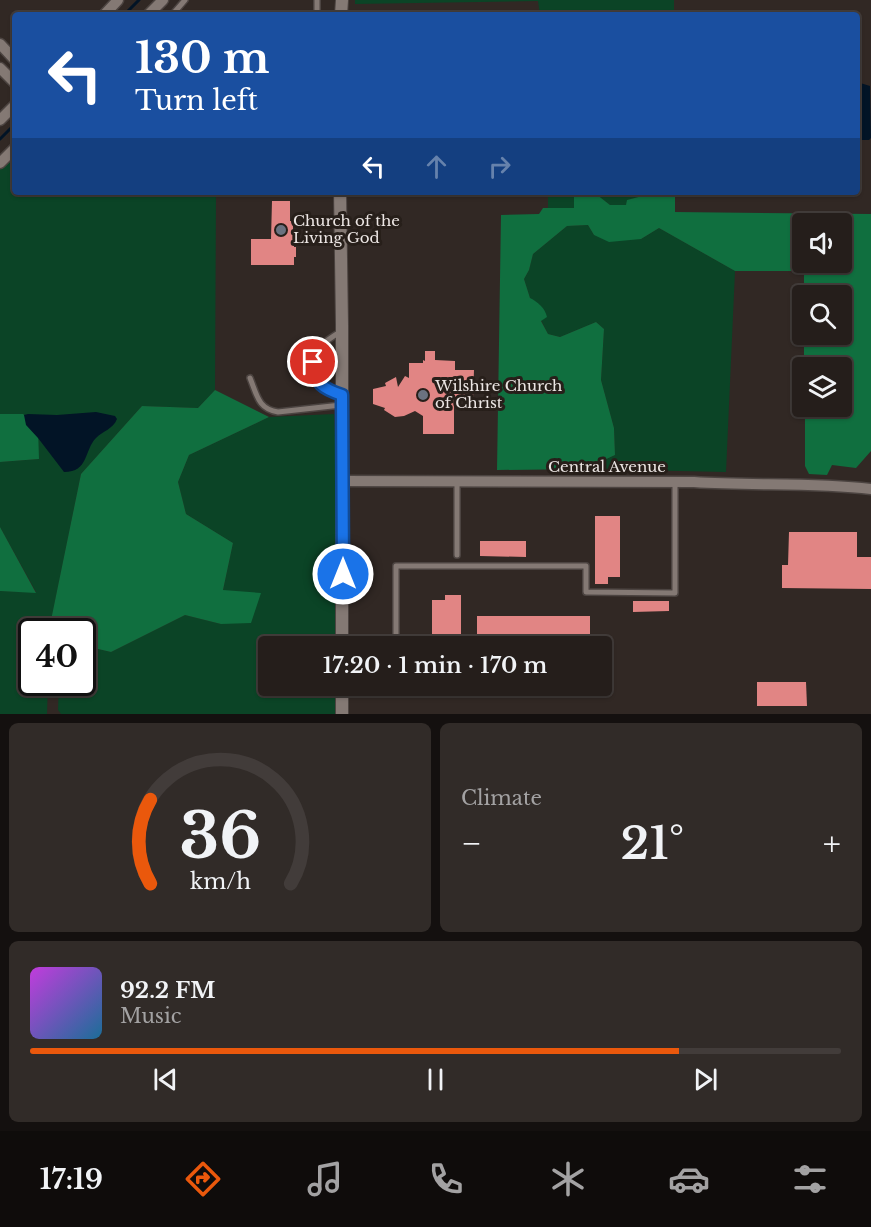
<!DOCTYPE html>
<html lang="en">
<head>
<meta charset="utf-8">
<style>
	:root { --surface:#251e1b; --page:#312b28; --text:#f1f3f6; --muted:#a3a2a3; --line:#423c3a; --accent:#ea580c }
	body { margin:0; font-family:"Libre Baskerville",serif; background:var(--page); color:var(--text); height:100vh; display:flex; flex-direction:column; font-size:22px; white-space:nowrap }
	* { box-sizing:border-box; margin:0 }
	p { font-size:20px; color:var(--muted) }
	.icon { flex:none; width:33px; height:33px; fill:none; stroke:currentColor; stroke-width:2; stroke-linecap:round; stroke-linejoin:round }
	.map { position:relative; height:714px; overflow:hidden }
	.drawer { display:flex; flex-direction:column; gap:9px; padding:9px; background:#14100f; flex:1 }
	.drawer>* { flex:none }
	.hud { position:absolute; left:12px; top:12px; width:848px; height:183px; border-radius:6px; box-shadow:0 2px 4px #0004,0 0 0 2px var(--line); background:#1a4fa0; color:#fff; overflow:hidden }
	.buttons { position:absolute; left:792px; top:213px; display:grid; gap:12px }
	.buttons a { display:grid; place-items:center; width:60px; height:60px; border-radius:6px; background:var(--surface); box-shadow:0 2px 4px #0004,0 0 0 2px var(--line); font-size:30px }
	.speed { position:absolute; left:18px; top:618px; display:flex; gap:12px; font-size:30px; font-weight:700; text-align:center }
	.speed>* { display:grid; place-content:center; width:78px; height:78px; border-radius:50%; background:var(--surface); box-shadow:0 2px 4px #0004,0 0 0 2px var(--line); line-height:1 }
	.speed .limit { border:3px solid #111; border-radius:9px; background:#fff; color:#111 }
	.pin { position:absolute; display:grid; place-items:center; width:51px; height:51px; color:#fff; margin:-26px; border:3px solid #fff; border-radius:50%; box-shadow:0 2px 6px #0007 }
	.me { position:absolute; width:66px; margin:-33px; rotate:0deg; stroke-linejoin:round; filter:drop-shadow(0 0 4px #0008) }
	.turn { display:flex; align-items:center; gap:21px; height:126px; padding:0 24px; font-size:27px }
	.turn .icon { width:78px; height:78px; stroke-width:2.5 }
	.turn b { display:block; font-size:42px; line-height:51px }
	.lanes { display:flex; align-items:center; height:57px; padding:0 24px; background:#0003; justify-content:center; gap:30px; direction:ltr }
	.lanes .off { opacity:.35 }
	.big { font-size:45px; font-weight:600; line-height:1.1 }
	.drawer .widget { flex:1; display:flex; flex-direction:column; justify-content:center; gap:9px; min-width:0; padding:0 21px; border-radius:9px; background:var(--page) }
	.drawer .dial { align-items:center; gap:0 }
	.dial svg { height:156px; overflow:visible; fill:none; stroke:var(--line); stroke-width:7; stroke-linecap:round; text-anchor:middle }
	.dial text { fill:var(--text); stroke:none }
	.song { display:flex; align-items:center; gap:18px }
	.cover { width:72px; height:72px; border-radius:9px; background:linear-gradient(135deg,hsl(290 70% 55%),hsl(200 70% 35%)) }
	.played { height:6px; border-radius:3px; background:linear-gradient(90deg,var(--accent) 80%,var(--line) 80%) }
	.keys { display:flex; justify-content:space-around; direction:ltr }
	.heat { display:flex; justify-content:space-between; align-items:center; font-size:33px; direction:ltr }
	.drawer .tiles { flex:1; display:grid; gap:9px; grid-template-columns:1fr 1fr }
	.widget:last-child { grid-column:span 2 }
	.trip { position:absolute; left:258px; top:636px; width:354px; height:60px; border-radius:6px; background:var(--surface); box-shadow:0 2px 4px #0004,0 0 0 2px var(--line); font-weight:600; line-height:60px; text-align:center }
	.tab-bar { display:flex; height:96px; justify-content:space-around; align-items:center; background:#0f0c0b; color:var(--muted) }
	.tab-bar .icon { width:42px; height:42px }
	.tab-bar .selected { color:var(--accent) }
	.tab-bar b { font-size:27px; color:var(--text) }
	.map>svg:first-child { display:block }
	.green { fill:#0b4426 }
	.forest { fill:#106f3f; fill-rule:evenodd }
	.water { fill:#021426 }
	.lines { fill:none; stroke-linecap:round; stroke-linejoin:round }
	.stream { stroke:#021426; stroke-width:3 }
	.building { fill:#e18584 }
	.service-casing { stroke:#4c4441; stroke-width:8 }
	.minor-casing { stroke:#4c4441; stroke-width:13 }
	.tertiary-casing { stroke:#4c4441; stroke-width:14 }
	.service { stroke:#847974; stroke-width:5 }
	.minor { stroke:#847974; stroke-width:10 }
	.tertiary { stroke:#847974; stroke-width:12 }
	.route-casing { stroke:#114b97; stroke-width:15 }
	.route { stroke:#1a73e8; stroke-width:10 }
	.worship-dot { fill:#6b7280; stroke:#271f1a; stroke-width:2 }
	.labels { text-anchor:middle; stroke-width:6; stroke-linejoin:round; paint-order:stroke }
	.poi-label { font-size:15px; fill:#ece6e4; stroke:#271f1a; text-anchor:start }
	.street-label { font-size:15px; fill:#ece6e4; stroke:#271f1a }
</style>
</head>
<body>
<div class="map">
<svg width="871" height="714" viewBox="0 0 871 714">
	<rect width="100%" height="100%" fill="#312824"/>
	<g class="green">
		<path d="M355 0H674V15H540L538 1 355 4Z"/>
		<path d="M15 153V192H216L215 390 198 408 142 406 81 474 49 631 32 632V682L48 683 47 714H0V591L36 592 0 527V462L39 459 23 414H0V169Z"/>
		<path d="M548 192H648L647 195 627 200V205H610L596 194 575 195 574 208H548Z"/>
		<path d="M588 225 594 235 641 239 659 228 735 271 726 472 585 469 615 455 614 428 601 380 604 329 596 322 560 337 548 334 530 298 524 279 529 270 533 254 567 226Z"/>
		<path d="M334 414 337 481V646H268V686H337V714H61L58 710 59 683 82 682 83 633 98 649 111 652 185 615 221 624 223 590 233 543 186 514 178 482 189 455 269 417Z"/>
	</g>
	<g class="forest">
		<path d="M648 192H675V212L871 214V451L856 468 832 465 827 475 809 474 805 466V407L842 406V368L804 367V335L842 334V296L804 295V271H735L659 228 641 239 609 242 594 235 588 225 567 226 533 254 529 270 524 279 530 298C538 302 545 308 547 317L541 321 548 334 560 337 596 322 604 329 601 380 614 428 615 455 585 469 497 470 501 215 539 214 543 208H574V196L596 194 610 205H626L627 200 646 195ZM802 224H842V262H802Z"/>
		<path d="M215 390 269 417 189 455 178 482 186 514 233 543 223 590 261 593 251 623 221 624 185 615 111 652 98 649 80 630H49L81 474 142 406 198 408Z"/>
		<path d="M0 414H23L38 428 39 459 0 462Z"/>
		<path d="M0 527 36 593 0 591Z"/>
	</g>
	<g class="water">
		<path d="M857 82 870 86 871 138 869 140H857Z"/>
		<path d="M96 412 115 416 117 419C113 429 103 431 96 438 84 450 89 472 64 472L38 438 26 425 24 415 28 414 57 415Z"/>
	</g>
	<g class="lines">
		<g class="stream">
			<path d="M124 15 139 0"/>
			<path d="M0 139 15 124"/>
		</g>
	</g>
	<g class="building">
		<path d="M272 201H290V221H293V239H294V247H296V257H294V265H251V239H271Z"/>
		<path d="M425 351H435V360L455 361V370H474L473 399H454V434H423V416L415 411 404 416 395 417 384 410 385 408 373 404V389L386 386 385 383 396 377 398 387 405 376 409 378V363H423V360L425 361Z"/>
		<path d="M595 516H620V577H608V584H595Z"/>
		<path d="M789 532H857V557H871V589L782 588V565H788Z"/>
		<path d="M480 541H526V557L480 556Z"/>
		<path d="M445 595H461V646H432V600H445Z"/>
		<path d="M633 601H669V611L633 612Z"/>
		<rect x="477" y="616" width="113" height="30"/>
		<path d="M757 682H806L807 706H757Z"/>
	</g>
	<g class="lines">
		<defs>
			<g id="service">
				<path d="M317 0V15"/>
				<path d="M172 15 185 0"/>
				<path d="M250 378C257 395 258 409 278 412L341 405"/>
				<path d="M341 395C337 393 331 392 327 390 322 386 317 381 315 375 306 353 326 340 342 331"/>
				<path d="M457 482V555"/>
				<path d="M342 644H396"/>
				<path d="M396 646V566H586V592L675 593V482"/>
			</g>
			<g id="minor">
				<path d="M104 15 118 0"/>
				<path d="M148 15 163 0"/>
				<path d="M0 44 15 60"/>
				<path d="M0 68 15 83"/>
				<path d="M0 120 15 105"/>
				<path d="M0 163 15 148"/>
				<path d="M343 481 694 482C753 486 813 482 871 489"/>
			</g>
			<g id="tertiary">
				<path d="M341 15 342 0"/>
				<path d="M340 192 342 325V646"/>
				<path d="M342 714V686"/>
			</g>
		</defs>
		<use href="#service" class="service-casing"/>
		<use href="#minor" class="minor-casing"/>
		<use href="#tertiary" class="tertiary-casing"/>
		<use href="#service" class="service"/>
		<use href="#minor" class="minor"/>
		<use href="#tertiary" class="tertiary"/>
	</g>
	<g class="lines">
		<defs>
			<path id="route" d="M313 362C314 384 324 389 342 395L343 574"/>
		</defs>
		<use href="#route" class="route-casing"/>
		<use href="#route" class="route"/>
	</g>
	<g class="worship-dot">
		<circle cx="281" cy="230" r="6"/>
		<circle cx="423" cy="395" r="6"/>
	</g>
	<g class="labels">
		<g class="poi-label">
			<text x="293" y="226">Church of the<tspan x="293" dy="17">Living God</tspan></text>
			<text x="435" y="391">Wilshire Church<tspan x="435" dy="17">of Christ</tspan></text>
		</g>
		<g class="street-label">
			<text x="607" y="472">Central Avenue</text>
		</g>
	</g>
</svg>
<div class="buttons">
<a><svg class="icon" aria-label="sound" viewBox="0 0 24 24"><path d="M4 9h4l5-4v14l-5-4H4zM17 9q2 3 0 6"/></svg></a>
<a><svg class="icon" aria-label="search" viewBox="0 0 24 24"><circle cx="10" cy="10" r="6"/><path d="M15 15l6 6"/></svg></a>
<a><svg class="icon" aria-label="layers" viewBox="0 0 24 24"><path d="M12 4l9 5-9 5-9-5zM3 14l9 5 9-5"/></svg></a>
</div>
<div class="speed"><div class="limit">40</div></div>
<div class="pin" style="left:313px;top:362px;background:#d93025"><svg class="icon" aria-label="arrive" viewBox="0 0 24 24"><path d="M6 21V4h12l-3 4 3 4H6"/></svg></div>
<svg class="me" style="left:343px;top:574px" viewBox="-20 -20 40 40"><circle r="17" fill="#1a73e8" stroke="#fff" stroke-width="3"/><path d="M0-11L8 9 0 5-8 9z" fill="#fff"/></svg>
<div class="trip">17:20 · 1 min · 170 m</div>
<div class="hud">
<div class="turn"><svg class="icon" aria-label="left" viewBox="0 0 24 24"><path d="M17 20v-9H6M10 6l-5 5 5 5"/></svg><div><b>130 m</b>Turn left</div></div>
<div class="lanes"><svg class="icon" aria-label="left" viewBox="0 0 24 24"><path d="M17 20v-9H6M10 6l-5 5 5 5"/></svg><svg class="icon off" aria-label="ahead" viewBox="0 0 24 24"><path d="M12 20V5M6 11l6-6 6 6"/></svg><svg class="icon off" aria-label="right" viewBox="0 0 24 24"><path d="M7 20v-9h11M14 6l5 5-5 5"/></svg></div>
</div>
</div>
<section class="drawer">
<div class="tiles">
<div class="widget dial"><svg viewBox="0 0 100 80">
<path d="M14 69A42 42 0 1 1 86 69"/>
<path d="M14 69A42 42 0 0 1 14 26" stroke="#ea580c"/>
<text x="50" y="56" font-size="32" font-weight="700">36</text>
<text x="50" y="72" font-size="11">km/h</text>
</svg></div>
<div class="widget"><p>Climate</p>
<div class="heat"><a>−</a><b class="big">21°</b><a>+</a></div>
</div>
<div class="widget">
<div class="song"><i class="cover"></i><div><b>92.2 FM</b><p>Music</p></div></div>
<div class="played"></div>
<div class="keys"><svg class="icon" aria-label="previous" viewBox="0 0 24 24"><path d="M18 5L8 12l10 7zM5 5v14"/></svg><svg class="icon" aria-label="pause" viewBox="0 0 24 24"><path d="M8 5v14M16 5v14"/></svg><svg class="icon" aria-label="next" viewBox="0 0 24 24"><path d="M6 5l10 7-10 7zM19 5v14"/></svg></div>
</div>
</div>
</section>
<nav class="tab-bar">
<b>17:19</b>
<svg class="icon selected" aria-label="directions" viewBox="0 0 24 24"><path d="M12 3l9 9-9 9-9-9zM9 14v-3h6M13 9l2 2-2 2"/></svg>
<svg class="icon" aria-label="music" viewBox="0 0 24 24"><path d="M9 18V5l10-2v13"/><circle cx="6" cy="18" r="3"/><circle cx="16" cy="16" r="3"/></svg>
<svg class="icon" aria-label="phone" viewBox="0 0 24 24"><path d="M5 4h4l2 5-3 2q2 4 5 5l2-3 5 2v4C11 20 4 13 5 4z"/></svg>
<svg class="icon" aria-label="climate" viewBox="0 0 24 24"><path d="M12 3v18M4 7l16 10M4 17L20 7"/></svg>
<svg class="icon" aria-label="car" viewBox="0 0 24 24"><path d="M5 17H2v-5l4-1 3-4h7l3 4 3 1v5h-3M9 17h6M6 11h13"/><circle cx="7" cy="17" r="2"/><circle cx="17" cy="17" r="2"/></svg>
<svg class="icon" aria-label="filters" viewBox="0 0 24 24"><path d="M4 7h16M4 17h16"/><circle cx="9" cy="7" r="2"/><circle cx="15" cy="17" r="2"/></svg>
</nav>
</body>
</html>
